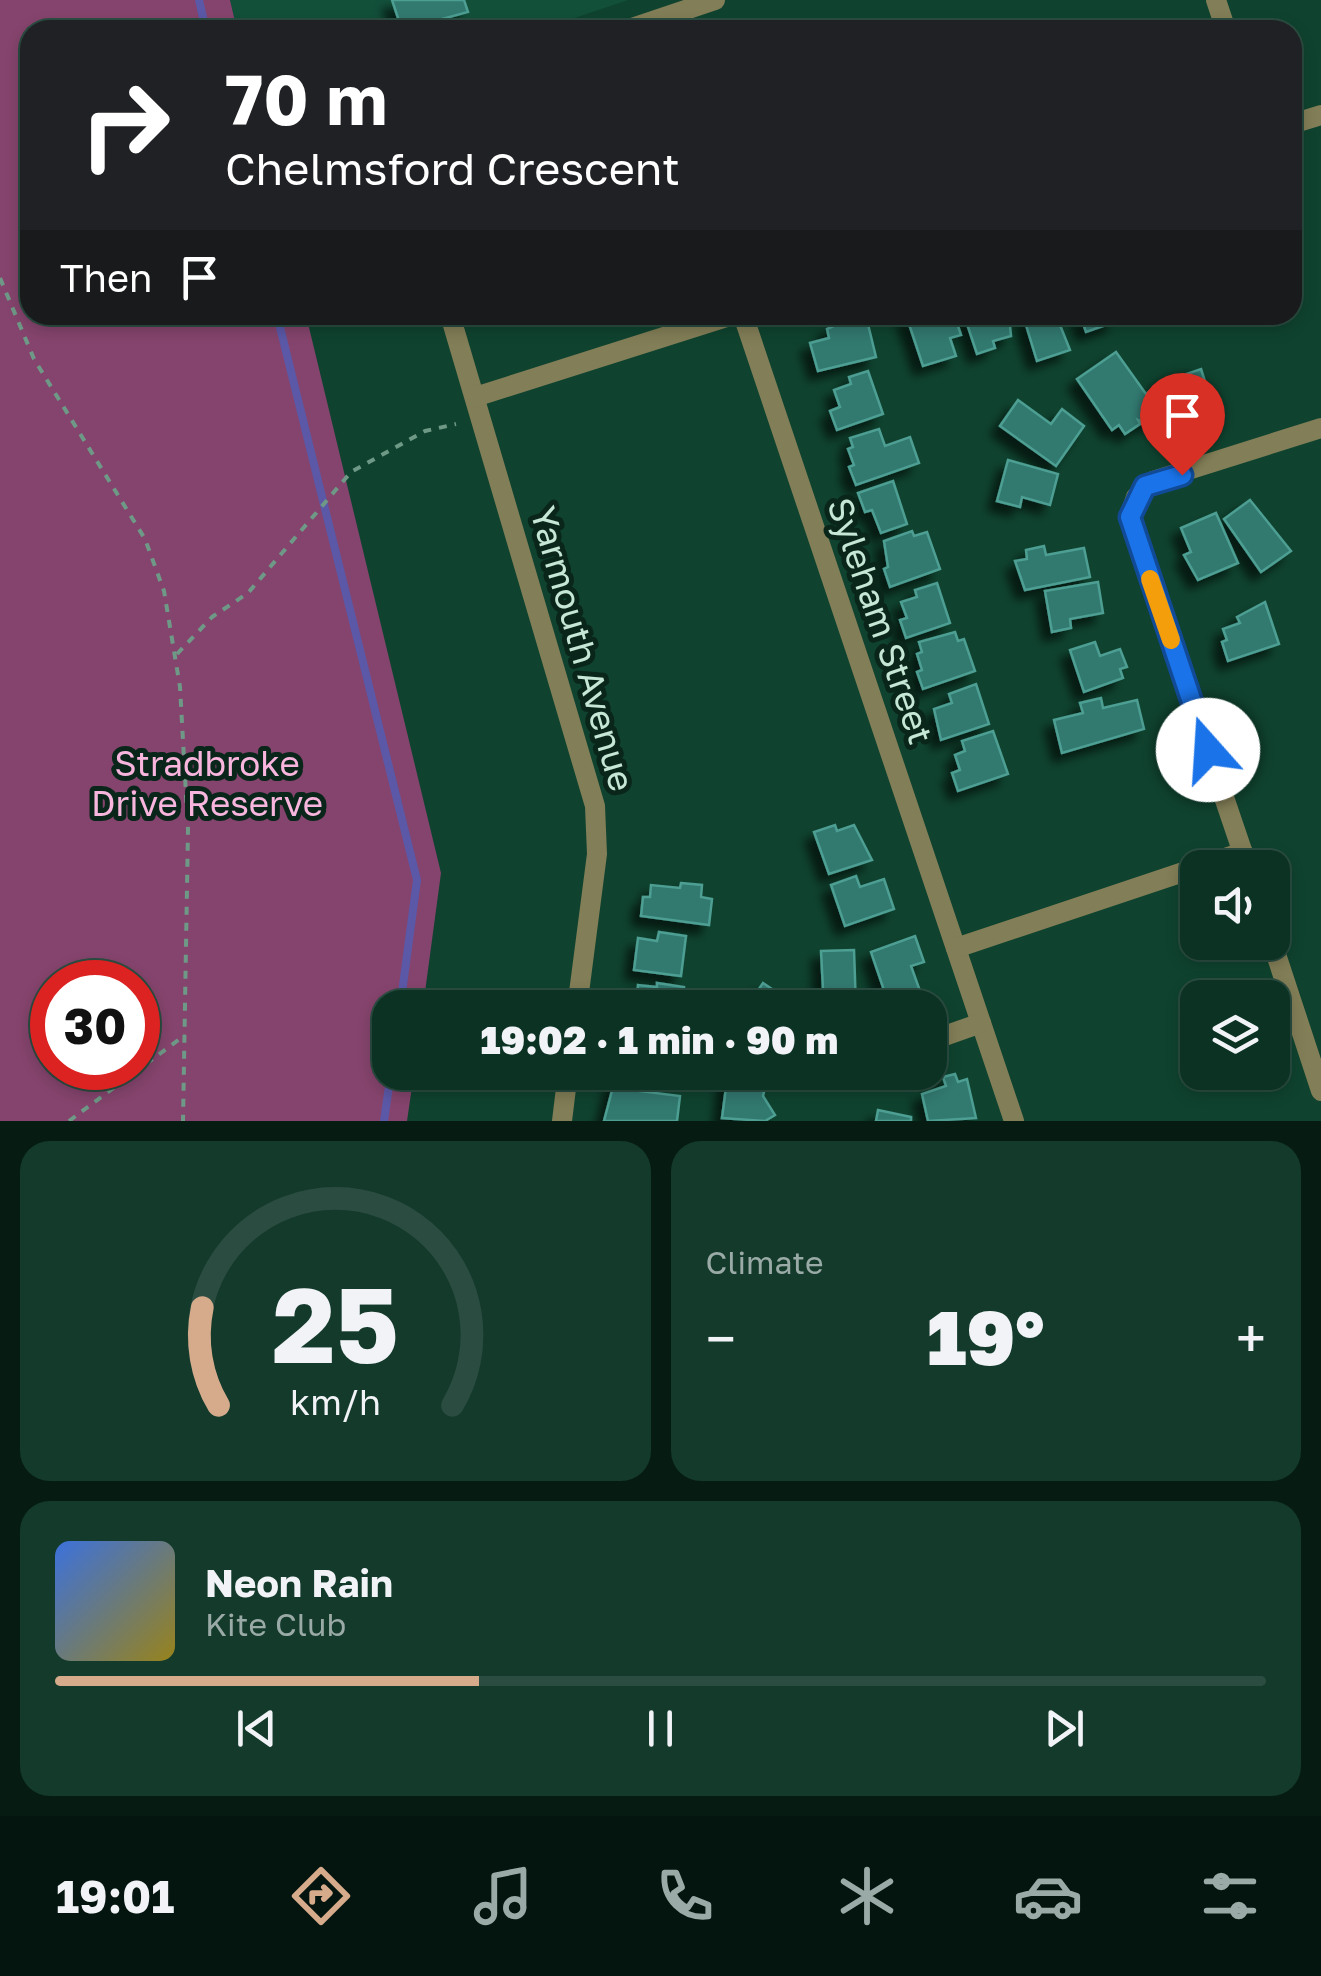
<!DOCTYPE html>
<html lang="en">
<head>
<meta charset="utf-8">
<style>
	:root { --surface:#0b3223; --page:#143a2b; --text:#f1f3f6; --muted:#9aaaa6; --line:#2b4d41; --accent:#d6ab8b }
	body { margin:0; font-family:"Golos Text",sans-serif; background:var(--page); color:var(--text); height:100vh; display:flex; flex-direction:column; font-size:38px; white-space:nowrap }
	* { box-sizing:border-box; margin:0 }
	p { font-size:32px; color:var(--muted) }
	.icon { flex:none; width:55px; height:55px; fill:none; stroke:currentColor; stroke-width:2; stroke-linecap:round; stroke-linejoin:round }
	.map { position:relative; height:1121px; overflow:hidden }
	.panel { display:flex; flex-direction:column; gap:20px; padding:20px; background:#061c13; flex:1 }
	.panel>* { flex:none }
	.hud { position:absolute; left:20px; top:20px; width:1282px; height:305px; border-radius:30px; box-shadow:0 5px 15px #0003,0 0 0 2px var(--line); background:#202124; color:#fff; overflow:hidden }
	.controls { position:absolute; left:1180px; top:850px; display:grid; gap:20px }
	.controls a { display:grid; place-items:center; width:110px; height:110px; border-radius:20px; background:var(--surface); box-shadow:0 5px 15px #0003,0 0 0 2px var(--line); font-size:50px }
	.speed { position:absolute; left:30px; top:960px; display:flex; gap:20px; font-size:50px; font-weight:700; text-align:center }
	.speed>* { display:grid; place-content:center; width:130px; height:130px; border-radius:50%; background:var(--surface); box-shadow:0 5px 15px #0003,0 0 0 2px var(--line); line-height:1 }
	.speed .limit { border:15px solid #d22; background:#fff; color:#111 }
	.pin { position:absolute; display:grid; place-items:center; width:85px; height:85px; color:#fff; margin:-102px -42px; border-radius:50% 50% 50% 0; rotate:-45deg; box-shadow:0 0 10px #0007 }
	.pin .icon { rotate:45deg }
	.me { position:absolute; width:110px; margin:-55px; rotate:341deg; stroke-linejoin:round; filter:drop-shadow(0 0 8px #0008) }
	.turn { display:flex; align-items:center; gap:35px; height:210px; padding:0 40px; font-size:45px }
	.turn .icon { width:130px; height:130px; stroke-width:2.5 }
	.turn b { display:block; font-size:70px; line-height:85px }
	.then { display:flex; align-items:center; height:95px; padding:0 40px; background:#0003; gap:20px; font-size:38px }
	.big { font-size:75px; font-weight:800; line-height:1.1 }
	.panel .tile { flex:1; display:flex; flex-direction:column; justify-content:center; gap:15px; min-width:0; padding:0 35px; border-radius:30px; background:var(--page) }
	.panel .dial { align-items:center; gap:0 }
	.dial svg { height:260px; overflow:visible; fill:none; stroke:var(--line); stroke-width:7; stroke-linecap:round; text-anchor:middle }
	.dial text { fill:var(--text); stroke:none }
	.song { display:flex; align-items:center; gap:30px }
	.cover { width:120px; height:120px; border-radius:15px; background:linear-gradient(135deg,hsl(220 70% 55%),hsl(50 70% 35%)) }
	.played { height:10px; border-radius:5px; background:linear-gradient(90deg,var(--accent) 35%,var(--line) 35%) }
	.keys { display:flex; justify-content:space-around; direction:ltr }
	.heat { display:flex; justify-content:space-between; align-items:center; font-size:55px; direction:ltr }
	.panel .tiles { flex:1; display:grid; gap:20px; grid-template-columns:1fr 1fr }
	.tile:last-child { grid-column:span 2 }
	.trip { position:absolute; left:372px; top:990px; width:575px; height:100px; border-radius:30px; background:var(--surface); box-shadow:0 5px 15px #0003,0 0 0 2px var(--line); font-weight:800; line-height:100px; text-align:center }
	.menu { display:flex; height:160px; justify-content:space-around; align-items:center; background:#04140e; color:var(--muted) }
	.menu .icon { width:70px; height:70px }
	.menu .current { color:var(--accent) }
	.menu b { font-size:45px; color:var(--text) }
	.map>svg:first-child { display:block }
	.built { fill:#12503a }
	.green { fill:#85446d; fill-rule:evenodd }
	.lines { fill:none; stroke-linecap:round; stroke-linejoin:round }
	.stream { stroke:#5b58a7; stroke-width:8 }
	.building { fill:#30796f; stroke:#4e9e93; stroke-width:2.5; filter:url(#shadow) }
	.path { stroke:#6f9987; stroke-width:4; stroke-dasharray:8 8; stroke-linecap:butt }
	.street { stroke:#827e57; stroke-width:20 }
	.route-casing { stroke:#114b97; stroke-width:25 }
	.route { stroke:#1a73e8; stroke-width:18 }
	.slow { stroke:#f59e0b; stroke-width:18 }
	.labels { text-anchor:middle; stroke-width:10; stroke-linejoin:round; paint-order:stroke }
	.street-label { font-size:35px; fill:#c6e6d6; stroke:#0a261a }
	.park-label { font-size:35px; fill:#f8b5dd; stroke:#0a261a }
</style>
</head>
<body>
<div class="map">
<svg width="1321" height="1121" viewBox="0 0 1321 1121">
	<defs>
		<filter id="shadow"><feDropShadow dx="-9" dy="9" stdDeviation="5" flood-color="#0009"/></filter>
	</defs>
	<rect width="100%" height="100%" fill="#0f432f"/>
	<path class="built" d="M230 0H628L539 30H237Z"/>
	<path class="green" d="M0 0H230L237 30H30V315H306L441 873 423 1007 390 1008V1072L414 1073 407 1121H0ZM52 982H138V1068H52Z"/>
	<g class="lines">
		<g class="stream">
			<path d="M199 0 206 30"/>
			<path d="M277 315 417 880 400 1008"/>
			<path d="M384 1121 391 1072"/>
		</g>
	</g>
	<g class="building">
		<path d="M392 0H464L468 12 402 30Z"/>
		<path d="M906 315 955 317 961 335 950 338 956 356 923 366Z"/>
		<path d="M964 315H1009L1011 336 993 341 995 348 977 354Z"/>
		<path d="M1022 315H1056L1070 350 1037 361 1026 325 1031 324Z"/>
		<path d="M1080 315H1113L1115 322 1086 332Z"/>
		<path d="M866 316 876 357 818 371 810 343 829 338 827 329 840 323Z"/>
		<path d="M1116 352 1146 394 1150 391 1164 410 1145 423 1138 420 1140 424 1125 434 1119 425 1112 430 1077 379Z"/>
		<path d="M1201 369 1210 397 1201 400 1207 417 1174 424 1160 383Z"/>
		<path d="M868 371 883 414 837 430 830 411 840 407 834 390 851 384 849 377Z"/>
		<path d="M1018 400 1051 424 1062 409 1084 426 1056 466 1000 426Z"/>
		<path d="M879 429 885 446 910 437 919 463 856 485 849 467 854 465 848 449 853 447 850 438Z"/>
		<path d="M1008 460 1058 474 1050 505 1022 497 1020 507 997 501Z"/>
		<path d="M893 481 907 524 881 533 872 510 865 512 858 493Z"/>
		<path d="M1250 500 1291 551 1261 572 1224 519Z"/>
		<path d="M1216 513 1238 563 1198 580 1184 555 1191 552 1181 528Z"/>
		<path d="M912 531 914 536 927 532 940 569 890 587 884 569 888 567 884 541Z"/>
		<path d="M1044 546 1046 555 1084 548 1090 577 1025 590 1015 561 1027 559 1026 550Z"/>
		<path d="M1098 582 1103 613 1070 619 1071 628 1052 632 1045 591Z"/>
		<path d="M937 583 950 623 906 638 900 620 907 618 901 602 917 597 915 590Z"/>
		<path d="M1265 602 1279 644 1228 661 1222 642 1227 640 1223 629 1240 623 1237 617Z"/>
		<path d="M955 632 958 641 964 639 975 671 923 689 917 672 922 670 917 654 922 652 919 642Z"/>
		<path d="M1095 642 1100 656 1120 649 1127 667 1120 669 1123 678 1084 692 1070 650Z"/>
		<path d="M976 684 989 724 941 740 934 709 952 703 949 694Z"/>
		<path d="M1101 698 1103 708 1137 700 1144 729 1062 753 1054 720 1083 713 1080 703Z"/>
		<path d="M993 731 1008 774 958 791 952 773 960 770 955 755 965 751 962 741Z"/>
		<path d="M835 825 837 831 854 825 872 860 829 874 814 832Z"/>
		<path d="M856 876 860 887 884 879 894 909 845 926 831 885Z"/>
		<path d="M681 883 702 885 701 897 712 899 709 925 641 916 643 897H650L651 885 680 888Z"/>
		<path d="M659 932 686 936 681 976 634 970 638 938 657 941Z"/>
		<path d="M915 936 924 962 911 966 920 991 888 1002 871 952Z"/>
		<path d="M854 950 856 1008H824L821 951Z"/>
		<path d="M657 983 684 987 681 1005 686 1008H628L636 1005 638 985 657 987Z"/>
		<path d="M763 983 787 999 781 1008H746Z"/>
		<path d="M728 1072H769L763 1096 775 1115 765 1121 722 1118Z"/>
		<path d="M955 1074 958 1082 967 1079 976 1118 928 1121 922 1094 946 1086 943 1077Z"/>
		<path d="M615 1079 640 1082 639 1091 680 1096 677 1121H604Z"/>
		<path d="M878 1110 911 1117V1121H876Z"/>
	</g>
	<g class="lines">
		<g class="path">
			<path d="M0 278 34 359 145 539 164 591 180 687 188 830 183 1121"/>
			<path d="M177 654 212 617 248 593 351 472 425 431 456 424"/>
			<path d="M69 1121 185 1035"/>
		</g>
		<g class="street">
			<path d="M1216 0 1226 30"/>
			<path d="M626 30 715 0"/>
			<path d="M1292 124 1321 115"/>
			<path d="M450 315 595 806 597 854 577 1008"/>
			<path d="M743 315 1014 1121"/>
			<path d="M475 397 733 315"/>
			<path d="M1248 868 1129 517 1136 497 1153 481 1321 428"/>
			<path d="M1272 942 1321 1091"/>
			<path d="M956 948 1243 852"/>
			<path d="M930 1041 981 1023"/>
			<path d="M832 1075 840 1072"/>
			<path d="M562 1121 568 1072"/>
		</g>
	</g>
	<g class="lines">
		<defs>
			<path id="route" d="M1182 475 1145 486 1130 517 1208 750"/>
		</defs>
		<use href="#route" class="route-casing"/>
		<use href="#route" class="route"/>
		<path class="slow" d="M1150 579 1171 640"/>
	</g>
	<g class="labels">
		<g class="street-label">
			<text transform="translate(880 621) rotate(71)" y="12">Syleham Street</text>
			<text transform="translate(582 649) rotate(74)" y="12">Yarmouth Avenue</text>
		</g>
		<g class="park-label">
			<text x="207" y="776">Stradbroke<tspan x="207" dy="40">Drive Reserve</tspan></text>
		</g>
	</g>
</svg>
<div class="controls">
<a><svg class="icon" aria-label="sound" viewBox="0 0 24 24"><path d="M4 9h4l5-4v14l-5-4H4zM17 9q2 3 0 6"/></svg></a>
<a><svg class="icon" aria-label="layers" viewBox="0 0 24 24"><path d="M12 4l9 5-9 5-9-5zM3 14l9 5 9-5"/></svg></a>
</div>
<div class="speed"><div class="limit">30</div></div>
<div class="pin" style="left:1182px;top:475px;background:#d93025"><svg class="icon" aria-label="arrive" viewBox="0 0 24 24"><path d="M6 21V4h12l-3 4 3 4H6"/></svg></div>
<svg class="me" style="left:1208px;top:750px" viewBox="-20 -20 40 40"><circle r="19" fill="#fff"/><path d="M0-13L10 11 0 6-10 11z" fill="#1a73e8"/></svg>
<div class="trip">19:02 · 1 min · 90 m</div>
<div class="hud">
<div class="turn"><svg class="icon" aria-label="right" viewBox="0 0 24 24"><path d="M7 20v-9h11M14 6l5 5-5 5"/></svg><div><b>70 m</b>Chelmsford Crescent</div></div>
<div class="then">Then<svg class="icon" aria-label="arrive" viewBox="0 0 24 24"><path d="M6 21V4h12l-3 4 3 4H6"/></svg></div>
</div>
</div>
<section class="panel">
<div class="tiles">
<div class="tile dial"><svg viewBox="0 0 100 80">
<path d="M14 69A42 42 0 1 1 86 69"/>
<path d="M14 69A42 42 0 0 1 9 39" stroke="#d6ab8b"/>
<text x="50" y="56" font-size="32" font-weight="700">25</text>
<text x="50" y="72" font-size="11">km/h</text>
</svg></div>
<div class="tile"><p>Climate</p>
<div class="heat"><a>−</a><b class="big">19°</b><a>+</a></div>
</div>
<div class="tile">
<div class="song"><i class="cover"></i><div><b>Neon Rain</b><p>Kite Club</p></div></div>
<div class="played"></div>
<div class="keys"><svg class="icon" aria-label="previous" viewBox="0 0 24 24"><path d="M18 5L8 12l10 7zM5 5v14"/></svg><svg class="icon" aria-label="pause" viewBox="0 0 24 24"><path d="M8 5v14M16 5v14"/></svg><svg class="icon" aria-label="next" viewBox="0 0 24 24"><path d="M6 5l10 7-10 7zM19 5v14"/></svg></div>
</div>
</div>
</section>
<nav class="menu">
<b>19:01</b>
<svg class="icon current" aria-label="directions" viewBox="0 0 24 24"><path d="M12 3l9 9-9 9-9-9zM9 14v-3h6M13 9l2 2-2 2"/></svg>
<svg class="icon" aria-label="music" viewBox="0 0 24 24"><path d="M9 18V5l10-2v13"/><circle cx="6" cy="18" r="3"/><circle cx="16" cy="16" r="3"/></svg>
<svg class="icon" aria-label="phone" viewBox="0 0 24 24"><path d="M5 4h4l2 5-3 2q2 4 5 5l2-3 5 2v4C11 20 4 13 5 4z"/></svg>
<svg class="icon" aria-label="climate" viewBox="0 0 24 24"><path d="M12 3v18M4 7l16 10M4 17L20 7"/></svg>
<svg class="icon" aria-label="car" viewBox="0 0 24 24"><path d="M5 17H2v-5l4-1 3-4h7l3 4 3 1v5h-3M9 17h6M6 11h13"/><circle cx="7" cy="17" r="2"/><circle cx="17" cy="17" r="2"/></svg>
<svg class="icon" aria-label="filters" viewBox="0 0 24 24"><path d="M4 7h16M4 17h16"/><circle cx="9" cy="7" r="2"/><circle cx="15" cy="17" r="2"/></svg>
</nav>
</body>
</html>
